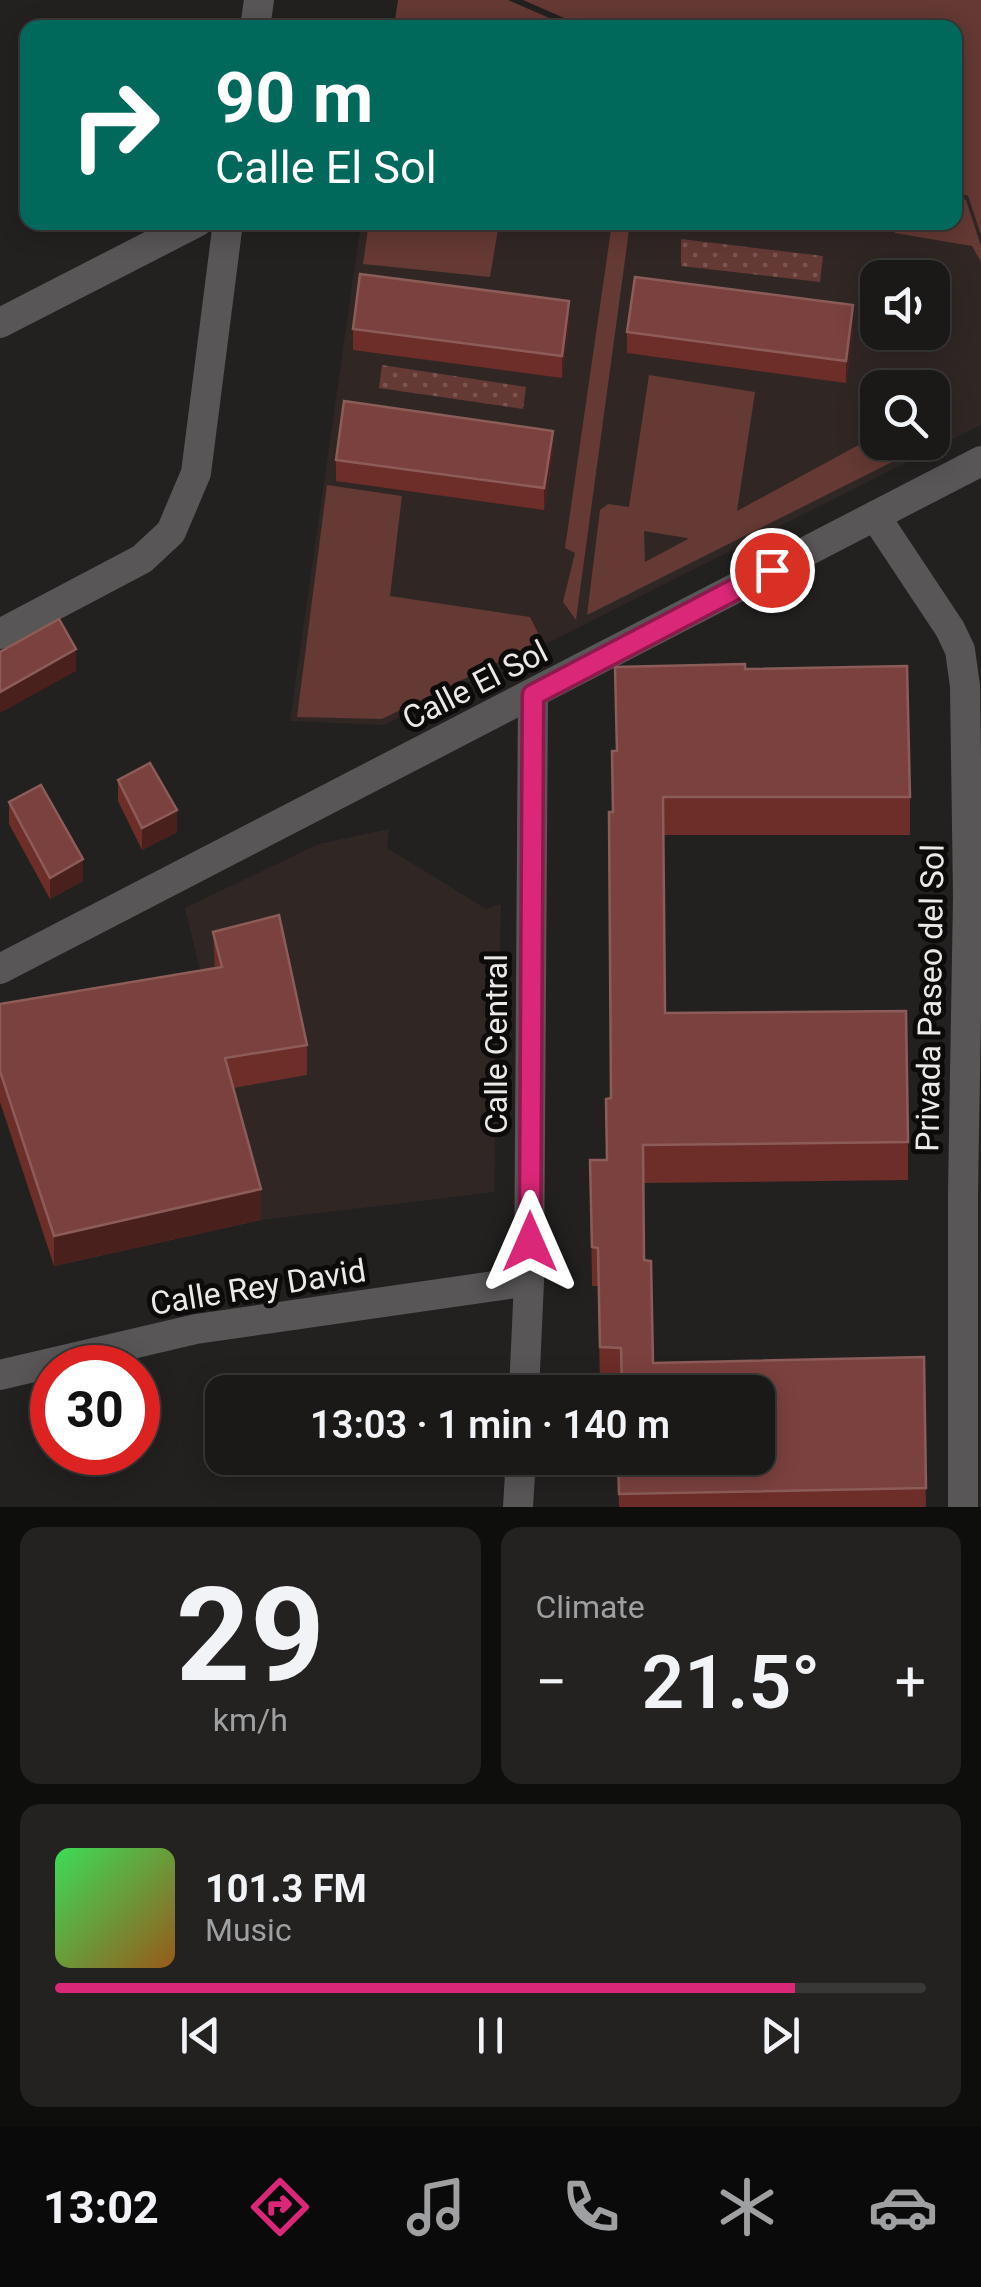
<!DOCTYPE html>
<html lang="en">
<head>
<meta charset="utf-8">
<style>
	:root { --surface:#1a1918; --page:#232221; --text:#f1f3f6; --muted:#9fa0a2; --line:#383837; --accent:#db2777 }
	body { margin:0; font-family:Roboto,sans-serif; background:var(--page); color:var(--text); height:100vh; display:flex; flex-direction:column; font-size:38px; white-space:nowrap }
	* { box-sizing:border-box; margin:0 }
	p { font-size:32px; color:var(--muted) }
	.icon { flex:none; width:55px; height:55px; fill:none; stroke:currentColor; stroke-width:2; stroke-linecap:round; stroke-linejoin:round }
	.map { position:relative; height:1507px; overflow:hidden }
	.panel { display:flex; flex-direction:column; gap:20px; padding:20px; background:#0e0e0d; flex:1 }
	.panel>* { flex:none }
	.guide { position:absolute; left:20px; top:20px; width:942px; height:210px; border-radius:20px; box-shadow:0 5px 25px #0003,0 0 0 2px var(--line); background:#00695c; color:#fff; overflow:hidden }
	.fabs { position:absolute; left:860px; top:260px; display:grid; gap:20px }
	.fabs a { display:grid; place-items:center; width:90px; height:90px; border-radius:20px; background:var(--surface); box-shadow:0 5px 25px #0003,0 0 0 2px var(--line); font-size:50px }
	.speed { position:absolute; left:30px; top:1345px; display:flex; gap:20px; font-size:50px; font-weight:700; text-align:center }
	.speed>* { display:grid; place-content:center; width:130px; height:130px; border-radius:50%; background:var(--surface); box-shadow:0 5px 25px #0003,0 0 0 2px var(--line); line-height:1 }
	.speed .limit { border:15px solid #d22; background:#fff; color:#111 }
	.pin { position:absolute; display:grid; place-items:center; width:85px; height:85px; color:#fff; margin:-42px; border:5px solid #fff; border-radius:50%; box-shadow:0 2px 10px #0007 }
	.me { position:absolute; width:110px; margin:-55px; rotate:0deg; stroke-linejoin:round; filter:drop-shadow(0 0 8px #0008) }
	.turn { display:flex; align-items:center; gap:35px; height:210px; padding:0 30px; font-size:45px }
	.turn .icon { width:130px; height:130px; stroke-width:2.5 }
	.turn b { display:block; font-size:70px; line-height:85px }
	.big { font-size:75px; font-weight:600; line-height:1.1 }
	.panel .card { flex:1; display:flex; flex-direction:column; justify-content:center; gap:15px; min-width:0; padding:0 35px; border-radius:20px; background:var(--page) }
	.panel .dial { align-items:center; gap:0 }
	.dial b { font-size:130px; line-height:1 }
	.song { display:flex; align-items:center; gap:30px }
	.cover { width:120px; height:120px; border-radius:15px; background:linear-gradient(135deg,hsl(130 70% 55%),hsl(30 70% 35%)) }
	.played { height:10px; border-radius:5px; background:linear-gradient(90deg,var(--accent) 85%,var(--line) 85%) }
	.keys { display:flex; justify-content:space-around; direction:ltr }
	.heat { display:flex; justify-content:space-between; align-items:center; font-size:55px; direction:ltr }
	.panel .tiles { flex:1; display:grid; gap:20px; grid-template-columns:1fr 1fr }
	.card:last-child { grid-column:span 2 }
	.trip { position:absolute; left:205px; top:1375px; width:570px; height:100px; border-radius:20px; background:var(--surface); box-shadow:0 5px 25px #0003,0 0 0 2px var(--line); font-weight:600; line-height:100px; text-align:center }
	.tabs { display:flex; height:160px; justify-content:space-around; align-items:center; background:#0a0a0a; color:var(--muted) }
	.tabs .icon { width:70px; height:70px }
	.tabs .on { color:var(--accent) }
	.tabs b { font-size:45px; color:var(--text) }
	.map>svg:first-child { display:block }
	.built { fill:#302725; fill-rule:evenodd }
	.grass { fill:#653934; fill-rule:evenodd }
	.park { fill:url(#park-dots) }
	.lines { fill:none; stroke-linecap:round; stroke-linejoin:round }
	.minor { stroke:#585656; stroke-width:30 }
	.wall { fill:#6d2d29 }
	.shaded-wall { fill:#4a201d }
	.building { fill:#7b413e; stroke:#8c5c58; stroke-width:2.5 }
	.route-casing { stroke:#8e194d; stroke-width:25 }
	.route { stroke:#db2777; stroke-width:18 }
	.labels { text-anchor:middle; stroke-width:10; stroke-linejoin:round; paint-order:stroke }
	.street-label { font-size:32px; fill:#ebe9e8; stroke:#0c0b0a }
</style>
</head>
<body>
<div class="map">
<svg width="981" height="1507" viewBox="0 0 981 1507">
	<defs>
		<pattern id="park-dots" width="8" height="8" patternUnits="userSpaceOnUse" patternTransform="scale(2.5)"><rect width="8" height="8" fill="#653934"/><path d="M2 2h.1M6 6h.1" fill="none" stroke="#7b5651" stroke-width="1.8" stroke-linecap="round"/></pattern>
	</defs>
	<rect width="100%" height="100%" fill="#232120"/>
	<g class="built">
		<path d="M955 190 968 196 981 235V425L384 725 290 721 361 223 955 222ZM878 278H932V332H878ZM878 388H932V442H878Z"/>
		<path d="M389 829 387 848 486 909 501 904 494 1192 261 1220 185 908 319 844Z"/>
	</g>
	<g class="grass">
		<path d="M398 0H508L570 27H394Z"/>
		<path d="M523 0H981V235L968 196 955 190V28L585 27Z"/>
		<path d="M955 195 966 200 981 246V262L972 246 895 233 894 223 955 222Z"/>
		<path d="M369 222 499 223 490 277 363 264Z"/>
		<path d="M612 223H630L576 620 563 602 575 553 565 548Z"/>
		<path d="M649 375 755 392 737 511 877 435 878 442 930 443 587 615 600 510 608 504 629 507ZM644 531 687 538 688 539 645 562Z"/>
		<path d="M327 485 402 496 390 596 530 617 542 641 382 719 297 717Z"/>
	</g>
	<g class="park">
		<path d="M681 239 823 256 820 282 681 266Z"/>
		<path d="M382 365 526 387 523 409 379 388Z"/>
	</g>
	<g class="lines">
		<g class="minor">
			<path d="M255 28 259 0"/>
			<path d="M0 323 197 222"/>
			<path d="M875 516 950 629 960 650 965 686 968 897 963 1193V1507"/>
			<path d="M0 634 142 559 171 532 196 473 228 222"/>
			<path d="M0 969 981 461"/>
			<path d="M0 1375 196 1329 529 1281"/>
			<path d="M524 1392 529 1281 533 695"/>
			<path d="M518 1507 521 1458"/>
		</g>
	</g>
	<g class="wall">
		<path d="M817 222H860L859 228Z"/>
		<path d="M569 323 562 378 353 350V329Z"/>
		<path d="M853 327 846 383 627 353V332Z"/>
		<path d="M553 452 544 510 336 481V460Z"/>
		<path d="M615 667 745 669 910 797V835H663L665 1013 908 1142V1180L644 1183V1260L653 1363 924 1357 926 1507H619L618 1458 758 1392H621V1386L600 1385 598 1286H592L590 1160H606V1099L611 1098 616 751Z"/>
		<path d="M118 780 177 832 142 850 118 801Z"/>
		<path d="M9 802 83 881 50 899 9 824Z"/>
		<path d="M213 932 307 1045V1075L233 1088 261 1220 54 1266 0 1102V1004L215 968Z"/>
	</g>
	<g class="shaded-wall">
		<path d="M569 301V323L562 378V356Z"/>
		<path d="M853 305V327L846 383V361Z"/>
		<path d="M553 431V452L544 510V488Z"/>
		<path d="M76 649V671L0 713V692Z"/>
		<path d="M177 810V832L142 850V828Z"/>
		<path d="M83 859V881L50 899V878Z"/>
		<path d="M261 1189V1220L54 1266V1236Z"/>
	</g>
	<g class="building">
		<path d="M360 274 569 301 562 356 353 329Z"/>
		<path d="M635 277 853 305 846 361 627 332Z"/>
		<path d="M344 401 553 431 544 488 336 460Z"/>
		<path d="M59 619 76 649 0 692V652Z"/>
		<path d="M745 664V669L907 666 910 797H663L665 1013 906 1011 908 1142 643 1145 644 1260 651 1261 653 1363 924 1357 926 1488 619 1494 618 1458H758V1392H622L621 1348 600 1347 598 1248 592 1247 590 1160H607L606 1099 611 1098 609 812H613L612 751H617L615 667Z"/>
		<path d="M150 763 177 810 142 828 118 780Z"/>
		<path d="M41 785 83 859 50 878 9 802Z"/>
		<path d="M279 915 307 1045 225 1058 261 1189 54 1236 0 1071V1004L222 967 213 932Z"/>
	</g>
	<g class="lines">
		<defs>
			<path id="route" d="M530 1242 533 695 772 570"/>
		</defs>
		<use href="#route" class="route-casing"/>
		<use href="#route" class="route"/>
	</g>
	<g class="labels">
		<g class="street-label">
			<text transform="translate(475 685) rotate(-27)" y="11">Calle El Sol</text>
			<text transform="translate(930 998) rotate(-89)" y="11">Privada Paseo del Sol</text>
			<text transform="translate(496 1044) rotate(-90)" y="11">Calle Central</text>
			<text transform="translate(258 1287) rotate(-9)" y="11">Calle Rey David</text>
		</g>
	</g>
</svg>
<div class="fabs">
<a><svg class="icon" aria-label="sound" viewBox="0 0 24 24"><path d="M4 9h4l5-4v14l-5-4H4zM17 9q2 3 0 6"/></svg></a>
<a><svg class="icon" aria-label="search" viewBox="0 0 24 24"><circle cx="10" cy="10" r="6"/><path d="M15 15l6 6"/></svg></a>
</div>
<div class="speed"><div class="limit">30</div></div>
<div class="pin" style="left:772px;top:570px;background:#d93025"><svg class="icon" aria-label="arrive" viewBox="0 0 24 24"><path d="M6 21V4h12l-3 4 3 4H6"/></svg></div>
<svg class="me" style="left:530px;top:1242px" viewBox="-20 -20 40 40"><path d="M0-17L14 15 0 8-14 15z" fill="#db2777" stroke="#fff" stroke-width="4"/></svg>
<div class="trip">13:03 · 1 min · 140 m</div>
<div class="guide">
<div class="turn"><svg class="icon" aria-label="right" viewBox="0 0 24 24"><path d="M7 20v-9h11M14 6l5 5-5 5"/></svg><div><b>90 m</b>Calle El Sol</div></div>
</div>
</div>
<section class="panel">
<div class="tiles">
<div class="card dial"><b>29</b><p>km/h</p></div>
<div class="card"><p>Climate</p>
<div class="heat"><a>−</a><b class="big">21.5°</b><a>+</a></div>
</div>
<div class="card">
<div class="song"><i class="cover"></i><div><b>101.3 FM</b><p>Music</p></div></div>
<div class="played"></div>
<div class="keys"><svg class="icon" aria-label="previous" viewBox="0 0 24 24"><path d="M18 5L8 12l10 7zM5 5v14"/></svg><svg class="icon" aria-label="pause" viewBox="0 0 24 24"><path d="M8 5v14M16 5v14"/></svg><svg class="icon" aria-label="next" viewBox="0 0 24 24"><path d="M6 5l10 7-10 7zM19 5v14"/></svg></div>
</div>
</div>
</section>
<nav class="tabs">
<b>13:02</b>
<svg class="icon on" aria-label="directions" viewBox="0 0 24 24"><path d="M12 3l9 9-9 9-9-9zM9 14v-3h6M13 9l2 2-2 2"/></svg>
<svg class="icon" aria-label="music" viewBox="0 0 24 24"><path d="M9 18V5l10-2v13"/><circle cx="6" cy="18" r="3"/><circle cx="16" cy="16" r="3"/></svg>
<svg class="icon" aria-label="phone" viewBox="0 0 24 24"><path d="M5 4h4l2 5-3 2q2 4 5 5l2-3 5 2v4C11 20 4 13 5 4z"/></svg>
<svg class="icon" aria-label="climate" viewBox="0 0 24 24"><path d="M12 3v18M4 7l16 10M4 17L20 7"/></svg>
<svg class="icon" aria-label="car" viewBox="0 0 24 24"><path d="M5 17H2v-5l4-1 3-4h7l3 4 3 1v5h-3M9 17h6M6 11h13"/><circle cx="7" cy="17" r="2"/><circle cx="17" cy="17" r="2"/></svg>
</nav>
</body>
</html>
